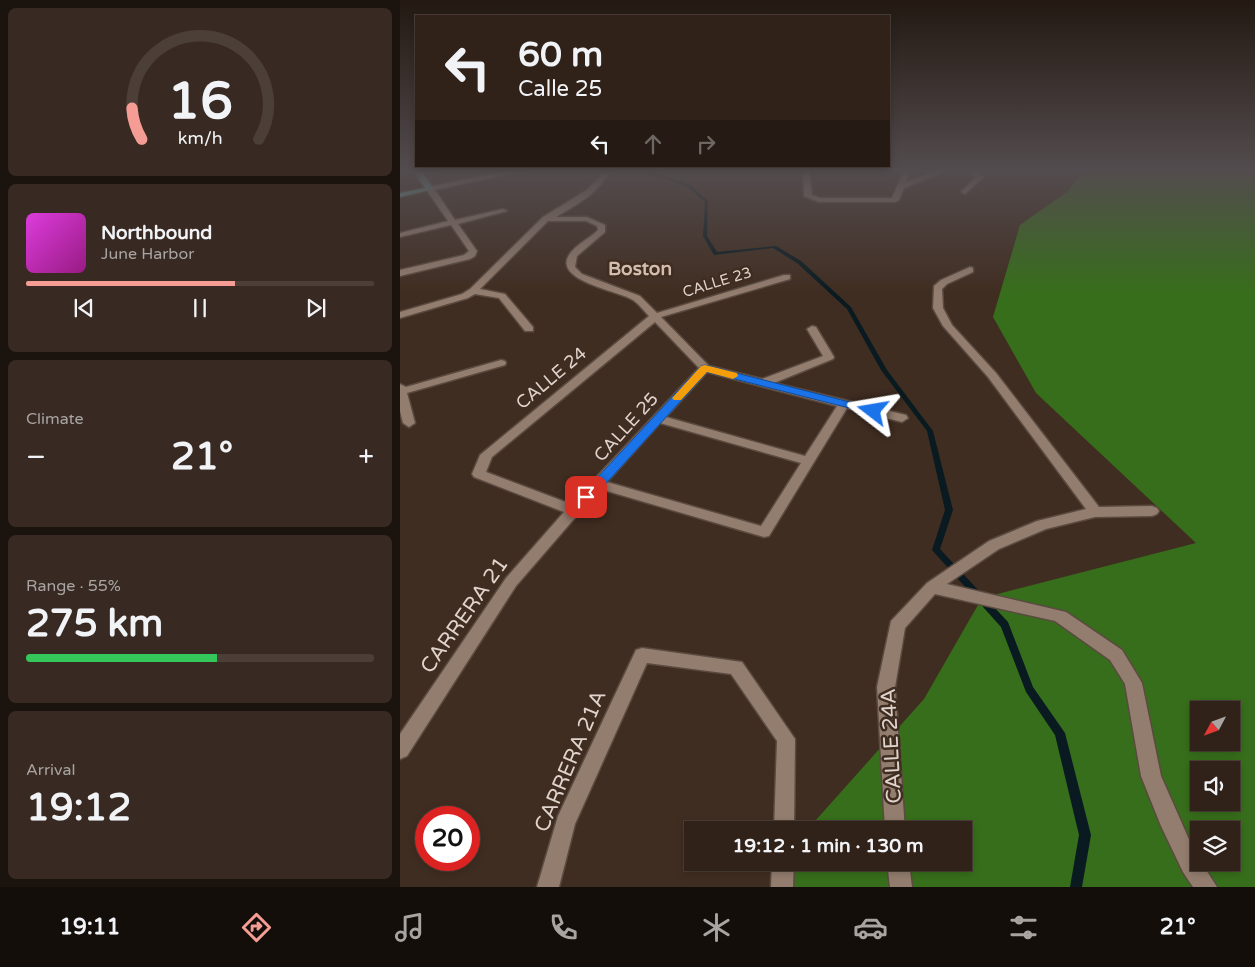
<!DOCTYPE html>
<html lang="en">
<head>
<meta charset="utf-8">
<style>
	:root { --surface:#302219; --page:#382a22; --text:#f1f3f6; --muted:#a8a4a2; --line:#4b3f38; --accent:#f59c94 }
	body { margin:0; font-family:"Varela Round",sans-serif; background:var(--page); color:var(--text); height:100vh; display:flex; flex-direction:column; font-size:19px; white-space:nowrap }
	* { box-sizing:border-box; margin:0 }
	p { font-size:16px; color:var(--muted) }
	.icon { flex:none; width:28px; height:28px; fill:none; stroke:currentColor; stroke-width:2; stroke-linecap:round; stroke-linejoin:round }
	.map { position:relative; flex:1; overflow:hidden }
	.drawer { display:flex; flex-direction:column; gap:8px; padding:8px; background:#1a130e; width:400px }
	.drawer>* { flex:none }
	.banner { position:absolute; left:15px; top:15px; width:475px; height:152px; border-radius:0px; box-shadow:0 2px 8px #0003,0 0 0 1px var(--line); background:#302219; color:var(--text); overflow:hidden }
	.needle { width:32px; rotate:229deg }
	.controls { position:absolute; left:790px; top:701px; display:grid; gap:10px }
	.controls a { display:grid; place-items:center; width:50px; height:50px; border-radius:0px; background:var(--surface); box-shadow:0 2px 8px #0003,0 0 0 1px var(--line); font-size:25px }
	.speed { position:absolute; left:15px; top:806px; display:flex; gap:10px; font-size:25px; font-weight:700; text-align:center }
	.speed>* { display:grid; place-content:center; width:65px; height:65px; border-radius:50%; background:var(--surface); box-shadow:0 2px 8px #0003,0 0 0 1px var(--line); line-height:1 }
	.speed .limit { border:8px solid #d22; background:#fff; color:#111 }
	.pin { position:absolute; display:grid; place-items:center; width:42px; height:42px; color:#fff; margin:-21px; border-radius:10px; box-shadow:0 2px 8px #0006 }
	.me { position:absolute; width:55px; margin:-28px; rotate:284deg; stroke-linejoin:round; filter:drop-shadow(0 0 4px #0008) }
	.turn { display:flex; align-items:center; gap:18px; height:105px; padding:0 20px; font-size:22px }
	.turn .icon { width:65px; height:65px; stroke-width:2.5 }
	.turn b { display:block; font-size:35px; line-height:42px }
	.lanes { display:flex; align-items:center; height:48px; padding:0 20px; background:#0003; justify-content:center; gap:25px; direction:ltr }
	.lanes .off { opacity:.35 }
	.big { font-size:38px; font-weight:700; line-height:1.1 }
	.drawer .widget { flex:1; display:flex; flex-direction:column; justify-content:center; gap:8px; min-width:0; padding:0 18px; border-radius:8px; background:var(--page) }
	.drawer .dial { align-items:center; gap:0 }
	.dial svg { height:130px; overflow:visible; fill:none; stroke:var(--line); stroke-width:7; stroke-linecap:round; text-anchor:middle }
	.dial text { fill:var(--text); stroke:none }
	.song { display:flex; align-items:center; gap:15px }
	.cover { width:60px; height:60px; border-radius:8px; background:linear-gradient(135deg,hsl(300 70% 55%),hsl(310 70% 35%)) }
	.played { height:5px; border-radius:2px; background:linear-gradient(90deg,var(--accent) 60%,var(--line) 60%) }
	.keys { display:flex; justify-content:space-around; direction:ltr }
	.heat { display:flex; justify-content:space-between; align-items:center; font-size:28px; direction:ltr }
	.charge { height:8px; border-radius:4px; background:linear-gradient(90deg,#34c759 55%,var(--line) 0) }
	.trip { position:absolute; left:284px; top:821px; width:288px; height:50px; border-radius:0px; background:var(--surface); box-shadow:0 2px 8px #0003,0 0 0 1px var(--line); font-weight:700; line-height:50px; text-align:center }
	.tabs { display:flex; height:80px; justify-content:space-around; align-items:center; background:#130e0a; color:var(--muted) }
	.tabs .icon { width:35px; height:35px }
	.tabs .active { color:var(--accent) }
	.tabs b { font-size:22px; color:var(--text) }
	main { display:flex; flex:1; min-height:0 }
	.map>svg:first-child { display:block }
	.forest { fill:#376e1b; fill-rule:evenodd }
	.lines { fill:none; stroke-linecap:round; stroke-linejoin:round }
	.stream { fill:#091b20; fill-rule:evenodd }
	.minor-casing { stroke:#5a4a40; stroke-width:3 }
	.major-casing { stroke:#5a4a40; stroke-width:3 }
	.minor { fill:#937d6f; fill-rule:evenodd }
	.major { fill:#6eafad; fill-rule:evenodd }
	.route { fill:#1a73e8; stroke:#114b97 }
	.slow { fill:#f59e0b }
	.labels { text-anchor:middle; stroke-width:5; stroke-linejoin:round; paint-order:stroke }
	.far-street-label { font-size:15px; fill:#dfd3cb; stroke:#402d21 }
	.street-label { font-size:18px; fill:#dfd3cb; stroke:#402d21 }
	.far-district-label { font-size:19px; font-weight:bold; fill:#d5bdae; stroke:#402d21 }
	.near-street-label { font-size:21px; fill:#dfd3cb; stroke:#402d21 }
</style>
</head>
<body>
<main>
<section class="drawer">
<div class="widget dial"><svg viewBox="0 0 100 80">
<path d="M14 69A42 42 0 1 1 86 69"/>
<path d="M14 69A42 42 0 0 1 8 50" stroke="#f59c94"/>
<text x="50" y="56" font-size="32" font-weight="700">16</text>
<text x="50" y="72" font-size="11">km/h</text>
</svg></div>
<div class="widget">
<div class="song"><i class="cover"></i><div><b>Northbound</b><p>June Harbor</p></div></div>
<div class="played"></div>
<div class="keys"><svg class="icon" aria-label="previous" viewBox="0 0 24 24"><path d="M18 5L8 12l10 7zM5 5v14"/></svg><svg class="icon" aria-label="pause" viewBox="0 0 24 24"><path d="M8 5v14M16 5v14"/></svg><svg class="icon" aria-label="next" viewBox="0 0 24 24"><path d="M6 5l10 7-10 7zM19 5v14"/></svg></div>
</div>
<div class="widget"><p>Climate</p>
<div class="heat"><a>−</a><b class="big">21°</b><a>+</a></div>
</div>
<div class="widget"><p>Range · 55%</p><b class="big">275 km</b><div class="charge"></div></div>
<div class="widget"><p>Arrival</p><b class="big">19:12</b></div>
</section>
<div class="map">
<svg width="855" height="887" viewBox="0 0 855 887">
	<rect width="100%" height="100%" fill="#402d21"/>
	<path class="forest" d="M684 170H855V887H383V863L562 862V830H407L524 699 582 598 796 543 636 393 593 317 620 225 668 191ZM799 710H831V742H799ZM799 770H831V802H799ZM799 830H831V862H799Z"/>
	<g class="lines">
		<path class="stream" d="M242 170H247L249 172 289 184 308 201 307 236 317 252 376 246 401 261 451 307 487 370 533 431 553 510 540 549 608 622 633 687 665 733 691 835 682 887H670L679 835 655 735 626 692 601 627 532 550 545 510 527 431 481 370 447 309 397 263 373 248 314 255 303 236 305 202 287 186 247 174Z"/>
		<defs>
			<g id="minor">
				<path d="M25 170H37L19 176 16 174Z"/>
				<path d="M113 170 123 171 35 190 55 220 103 209 107 211 58 224 77 251 75 256 70 259 0 276V270L64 255 69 251 51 225 0 237V233L48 221 26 189 27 187Z"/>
				<path d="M203 170H210C200 193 176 205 156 217H187L205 225V232L177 256 175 267 182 274 240 296 257 313 384 275H390V279L261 317 309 366 362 379 423 356 407 329 412 326 416 327 434 357 433 359 374 383 506 415 508 418 502 422 447 408 369 536 364 537 200 489 116 586 7 756 0 759V734L106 578 164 512 74 477 72 474 80 455 249 316C244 311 239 304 233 300 219 291 153 281 169 255 176 244 189 239 198 230L197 226 186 221H148L80 289 105 294 133 327V331H125L99 298 75 294 68 298 0 318V312L62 294 70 289 143 217 187 190 200 177ZM255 322 299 368 171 504 86 472 92 457ZM307 372 437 406 405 456 266 417ZM260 423 401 463 361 526 207 482Z"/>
				<path d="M403 170H409L412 195 420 198H492L504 170H511L506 182 539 170H549L504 188 499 200 495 202H419L404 196Z"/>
				<path d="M569 170H576L584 177 565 194 561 192 576 177Z"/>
				<path d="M570 267 573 268V272L547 284 542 289 543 308 552 325 596 373 699 507 752 506 757 508 759 511 757 514 752 516 695 517 646 529 599 549 547 584 666 612 722 650 742 683 761 776 799 862H801L817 887H793L783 872 761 826 741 776 725 684 710 660 655 621 535 594 505 628 495 687 505 830H485L477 687 491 621 527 583 589 541 637 521 686 509 588 377 543 326 533 308 534 286 541 280Z"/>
				<path d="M101 360 105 361 106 363 105 365 7 393 15 423 9 427 3 423 0 411V384L6 387Z"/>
				<path d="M242 648 342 662 395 739 394 830H374L377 741 331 674 247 663 175 824 159 887H137L158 816 236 650Z"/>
				<path d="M372 862H394L393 887H371Z"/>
				<path d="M487 862H509L512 887H490Z"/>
			</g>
			<path id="major" d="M13 170H20L34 189 0 197V193L25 188Z"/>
		</defs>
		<use href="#minor" class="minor-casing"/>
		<use href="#major" class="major-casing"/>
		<use href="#minor" class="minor"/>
		<use href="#major" class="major"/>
	</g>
	<linearGradient id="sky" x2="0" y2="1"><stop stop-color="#231912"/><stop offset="0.58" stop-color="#534c4e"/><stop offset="1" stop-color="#534c4e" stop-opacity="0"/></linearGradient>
	<rect width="855" height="294" fill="url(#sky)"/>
	<path class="route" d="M305 365 477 409 479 411 473 414 307 372 191 500H182L180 497 182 494 301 366Z"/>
	<path class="slow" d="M305 365 337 373 338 376 333 379 307 372 281 400H274L272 398 274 396 301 366Z"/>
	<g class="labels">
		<g class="far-street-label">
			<text transform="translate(317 282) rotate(-17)" y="5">CALLE 23</text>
		</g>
		<g class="street-label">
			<text transform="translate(151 378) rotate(-40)" y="6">CALLE 24</text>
			<text transform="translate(226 427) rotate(-48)" y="6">CALLE 25</text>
		</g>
		<g class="far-district-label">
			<text x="240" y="275">Boston</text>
		</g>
		<g class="near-street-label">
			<text transform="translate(64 615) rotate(-55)" y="7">CARRERA 21</text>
			<text transform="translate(491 746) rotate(-93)" y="7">CALLE 24A</text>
			<text transform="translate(170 761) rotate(-67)" y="7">CARRERA 21A</text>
		</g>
	</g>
</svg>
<div class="controls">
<a><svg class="needle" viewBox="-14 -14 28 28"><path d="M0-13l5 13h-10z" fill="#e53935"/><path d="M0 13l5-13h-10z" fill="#a8a4a2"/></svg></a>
<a><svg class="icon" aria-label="sound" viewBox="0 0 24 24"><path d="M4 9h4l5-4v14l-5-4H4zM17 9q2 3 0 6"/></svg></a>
<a><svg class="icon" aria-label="layers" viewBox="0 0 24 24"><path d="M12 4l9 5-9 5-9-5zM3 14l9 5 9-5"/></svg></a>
</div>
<div class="speed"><div class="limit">20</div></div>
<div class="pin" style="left:186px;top:497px;background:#d93025"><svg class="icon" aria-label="arrive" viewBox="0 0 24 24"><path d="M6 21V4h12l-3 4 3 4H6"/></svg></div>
<svg class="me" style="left:473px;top:411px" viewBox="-20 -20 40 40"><path d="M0-17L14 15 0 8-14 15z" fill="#1a73e8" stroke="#fff" stroke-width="4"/></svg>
<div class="trip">19:12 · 1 min · 130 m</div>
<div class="banner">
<div class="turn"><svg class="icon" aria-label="left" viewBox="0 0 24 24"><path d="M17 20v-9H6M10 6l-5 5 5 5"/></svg><div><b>60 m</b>Calle 25</div></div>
<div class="lanes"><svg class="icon" aria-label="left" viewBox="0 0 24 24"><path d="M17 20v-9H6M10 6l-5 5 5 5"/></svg><svg class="icon off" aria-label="ahead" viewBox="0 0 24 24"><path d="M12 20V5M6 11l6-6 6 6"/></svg><svg class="icon off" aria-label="right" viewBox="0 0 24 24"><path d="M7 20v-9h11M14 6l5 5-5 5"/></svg></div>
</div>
</div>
</main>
<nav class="tabs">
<b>19:11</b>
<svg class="icon active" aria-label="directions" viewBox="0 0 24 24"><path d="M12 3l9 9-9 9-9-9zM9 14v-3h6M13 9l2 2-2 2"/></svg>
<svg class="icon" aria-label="music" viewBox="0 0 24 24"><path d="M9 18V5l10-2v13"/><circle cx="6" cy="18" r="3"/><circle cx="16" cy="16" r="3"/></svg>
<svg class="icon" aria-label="phone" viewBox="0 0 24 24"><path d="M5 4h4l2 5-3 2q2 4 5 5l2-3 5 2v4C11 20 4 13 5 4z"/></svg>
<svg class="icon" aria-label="climate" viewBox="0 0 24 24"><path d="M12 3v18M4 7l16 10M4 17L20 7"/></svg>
<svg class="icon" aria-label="car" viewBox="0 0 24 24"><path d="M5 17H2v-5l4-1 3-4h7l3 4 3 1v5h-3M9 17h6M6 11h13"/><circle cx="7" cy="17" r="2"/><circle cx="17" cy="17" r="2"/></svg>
<svg class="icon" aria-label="filters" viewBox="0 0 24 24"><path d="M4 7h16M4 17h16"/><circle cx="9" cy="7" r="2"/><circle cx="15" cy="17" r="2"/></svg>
<b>21°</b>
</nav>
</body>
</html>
